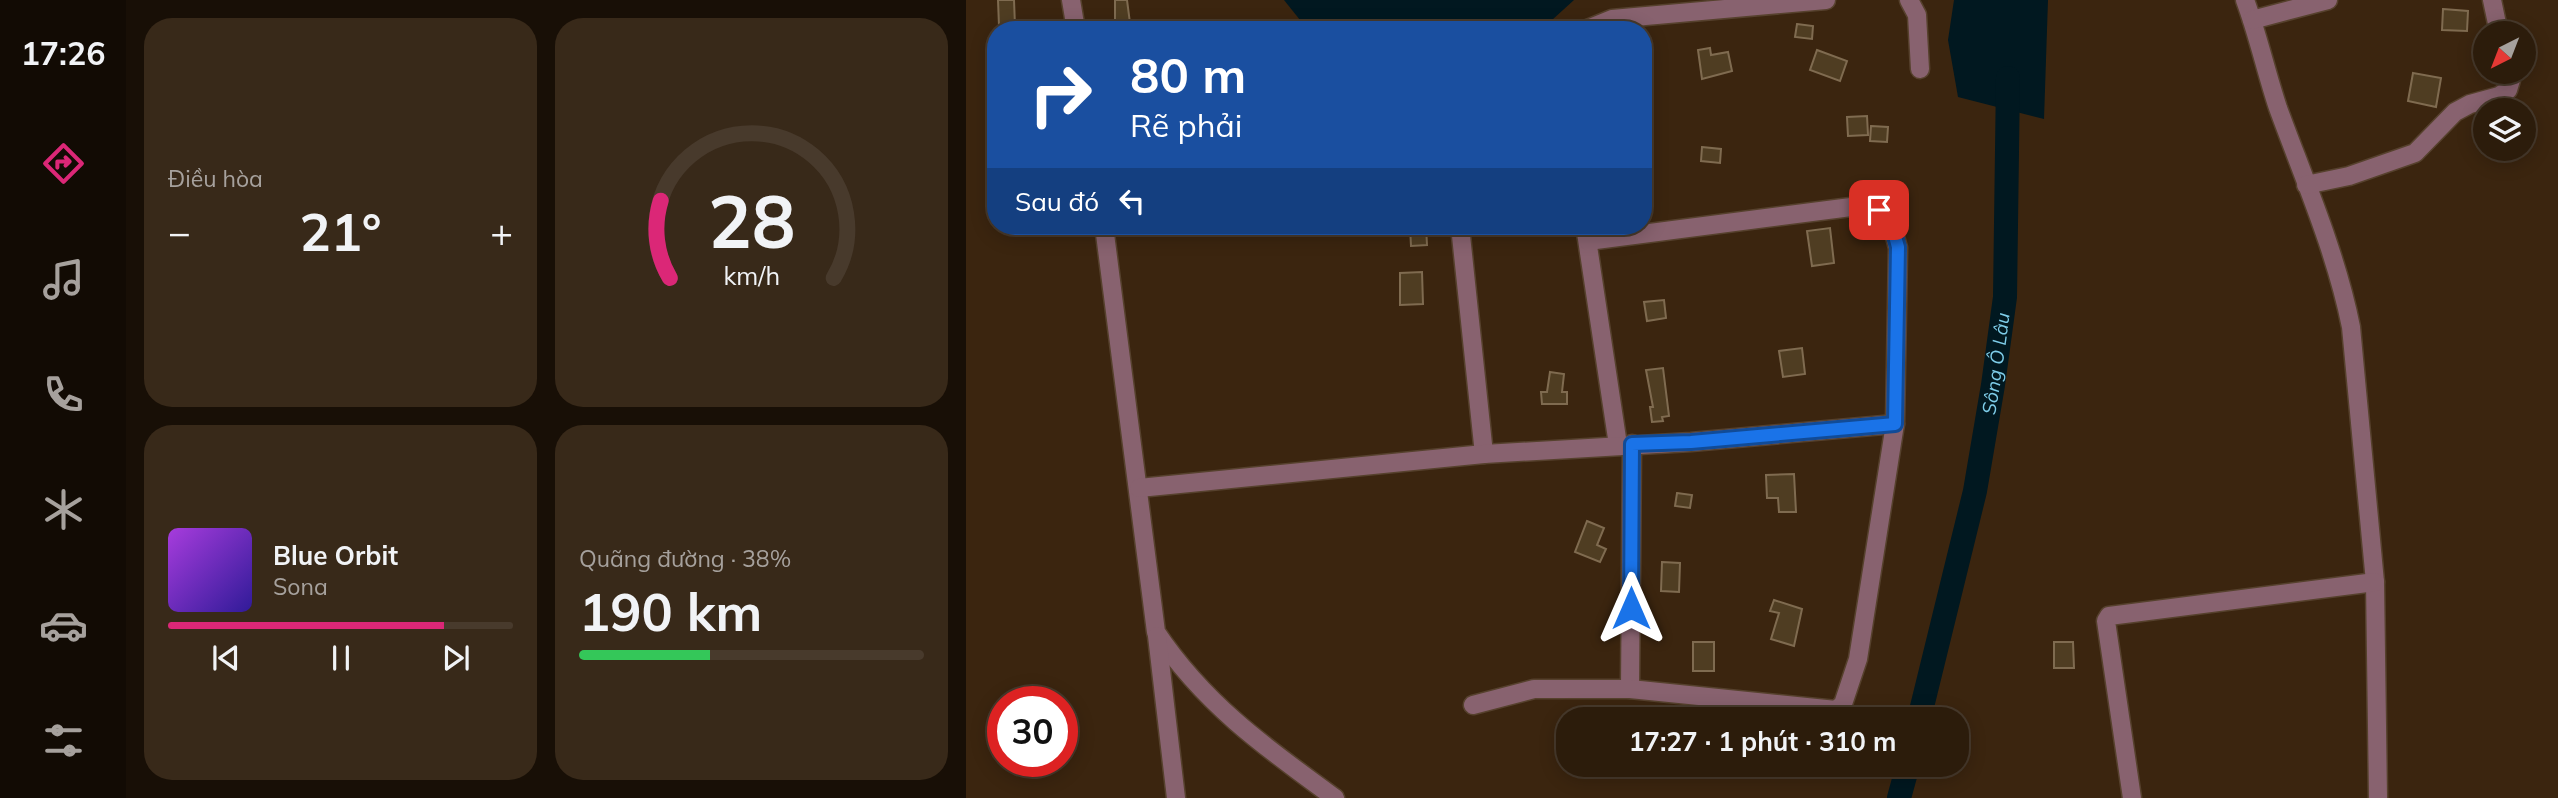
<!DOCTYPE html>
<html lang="vi">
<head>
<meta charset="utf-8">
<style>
	:root { --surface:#2c1c0b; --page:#382919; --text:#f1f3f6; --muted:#a6a19d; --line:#483a2c; --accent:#db2777 }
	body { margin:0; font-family:Mulish,sans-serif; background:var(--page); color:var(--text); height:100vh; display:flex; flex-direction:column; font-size:26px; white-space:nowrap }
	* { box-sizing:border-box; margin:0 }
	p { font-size:23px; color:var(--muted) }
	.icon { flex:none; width:38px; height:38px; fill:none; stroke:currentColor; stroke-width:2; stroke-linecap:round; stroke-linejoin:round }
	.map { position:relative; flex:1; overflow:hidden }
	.drawer { display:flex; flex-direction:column; gap:18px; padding:18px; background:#180f06; width:840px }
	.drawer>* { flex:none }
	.guide { position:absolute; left:21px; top:21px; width:665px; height:214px; border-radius:28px; box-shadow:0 4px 18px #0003,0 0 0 2px var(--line); background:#1a4fa0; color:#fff; overflow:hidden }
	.needle { width:46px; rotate:222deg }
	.buttons { position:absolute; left:1507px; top:21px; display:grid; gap:14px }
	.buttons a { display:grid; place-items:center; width:63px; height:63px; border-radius:50%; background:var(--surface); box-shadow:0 4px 18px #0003,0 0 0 2px var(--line); font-size:35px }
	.speed { position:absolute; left:21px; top:686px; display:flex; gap:14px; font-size:35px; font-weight:700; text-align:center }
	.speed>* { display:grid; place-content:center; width:91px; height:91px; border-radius:50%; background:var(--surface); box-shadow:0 4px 18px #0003,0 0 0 2px var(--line); line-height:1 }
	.speed .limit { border:10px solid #d22; background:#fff; color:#111 }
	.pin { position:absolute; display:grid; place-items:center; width:60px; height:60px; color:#fff; margin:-30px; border-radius:14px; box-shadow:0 4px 10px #0006 }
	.me { position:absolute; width:77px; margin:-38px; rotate:0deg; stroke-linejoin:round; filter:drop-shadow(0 0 5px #0008) }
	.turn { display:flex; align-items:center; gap:24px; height:147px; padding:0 28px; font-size:32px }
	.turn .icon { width:91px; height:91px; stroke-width:2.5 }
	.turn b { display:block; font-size:49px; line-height:60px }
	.then { display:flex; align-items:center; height:66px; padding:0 28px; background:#0003; gap:14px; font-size:26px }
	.big { font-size:52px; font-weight:700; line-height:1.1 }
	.drawer .tile { flex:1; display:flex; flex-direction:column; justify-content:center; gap:10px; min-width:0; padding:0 24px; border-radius:28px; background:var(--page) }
	.drawer .dial { align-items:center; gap:0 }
	.dial svg { height:182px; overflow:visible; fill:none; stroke:var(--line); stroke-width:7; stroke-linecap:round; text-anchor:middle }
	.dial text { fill:var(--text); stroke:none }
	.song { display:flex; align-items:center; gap:21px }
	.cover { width:84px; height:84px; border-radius:10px; background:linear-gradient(135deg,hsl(280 70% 55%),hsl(250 70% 35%)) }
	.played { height:7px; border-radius:4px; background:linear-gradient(90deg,var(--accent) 80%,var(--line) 80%) }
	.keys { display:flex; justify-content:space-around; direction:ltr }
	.heat { display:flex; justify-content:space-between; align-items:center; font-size:38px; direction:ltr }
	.charge { height:10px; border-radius:5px; background:linear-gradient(90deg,#34c759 38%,var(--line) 0) }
	.drawer .tiles { flex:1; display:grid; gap:18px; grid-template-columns:repeat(2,1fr) }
	.trip { position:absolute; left:590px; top:707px; width:413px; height:70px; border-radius:28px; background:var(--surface); box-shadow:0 4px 18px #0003,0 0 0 2px var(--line); font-weight:700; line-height:70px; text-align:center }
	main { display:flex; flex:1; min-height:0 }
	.menu { display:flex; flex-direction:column; width:126px; justify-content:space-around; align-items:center; background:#120b04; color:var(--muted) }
	.menu .icon { width:49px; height:49px }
	.menu .selected { color:var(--accent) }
	.menu b { font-size:32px; color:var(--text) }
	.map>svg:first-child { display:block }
	.water { fill:#011820 }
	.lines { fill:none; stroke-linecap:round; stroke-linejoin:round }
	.river { stroke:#011820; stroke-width:24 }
	.building { fill:#4f3d22; stroke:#7f6b50; stroke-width:2 }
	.minor-casing { stroke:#56412d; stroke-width:21 }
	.minor { stroke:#88626f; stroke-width:18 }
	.route-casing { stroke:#114b97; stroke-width:18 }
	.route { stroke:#1a73e8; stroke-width:12 }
	.labels { text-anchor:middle; stroke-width:5; stroke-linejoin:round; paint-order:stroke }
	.water-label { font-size:19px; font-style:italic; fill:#7ecde9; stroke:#1b1108 }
</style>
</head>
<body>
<main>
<nav class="menu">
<b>17:26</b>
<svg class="icon selected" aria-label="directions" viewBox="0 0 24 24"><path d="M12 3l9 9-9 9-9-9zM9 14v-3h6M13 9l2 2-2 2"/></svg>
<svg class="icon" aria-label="music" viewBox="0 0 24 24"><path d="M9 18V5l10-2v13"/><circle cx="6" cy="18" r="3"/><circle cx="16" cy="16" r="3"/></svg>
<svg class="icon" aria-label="phone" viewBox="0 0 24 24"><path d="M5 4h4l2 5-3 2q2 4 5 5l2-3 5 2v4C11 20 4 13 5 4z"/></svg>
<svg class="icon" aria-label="climate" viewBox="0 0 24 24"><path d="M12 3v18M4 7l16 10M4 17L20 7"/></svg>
<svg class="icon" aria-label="car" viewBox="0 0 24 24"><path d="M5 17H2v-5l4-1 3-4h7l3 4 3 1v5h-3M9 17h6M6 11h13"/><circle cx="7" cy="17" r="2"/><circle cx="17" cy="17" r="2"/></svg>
<svg class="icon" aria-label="filters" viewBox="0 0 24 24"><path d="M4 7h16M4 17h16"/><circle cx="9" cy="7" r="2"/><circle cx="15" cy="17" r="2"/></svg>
</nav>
<section class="drawer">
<div class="tiles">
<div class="tile"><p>Điều hòa</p>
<div class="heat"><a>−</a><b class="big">21°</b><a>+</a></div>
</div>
<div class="tile dial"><svg viewBox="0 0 100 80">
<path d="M14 69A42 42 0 1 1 86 69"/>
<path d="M14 69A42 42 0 0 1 10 35" stroke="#db2777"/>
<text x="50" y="56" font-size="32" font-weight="700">28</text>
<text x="50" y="72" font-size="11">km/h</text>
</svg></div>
<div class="tile">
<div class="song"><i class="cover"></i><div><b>Blue Orbit</b><p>Sona</p></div></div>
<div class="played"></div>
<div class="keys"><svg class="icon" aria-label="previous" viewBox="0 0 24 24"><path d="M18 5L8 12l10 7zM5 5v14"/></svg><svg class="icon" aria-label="pause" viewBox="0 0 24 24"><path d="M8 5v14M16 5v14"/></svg><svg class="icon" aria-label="next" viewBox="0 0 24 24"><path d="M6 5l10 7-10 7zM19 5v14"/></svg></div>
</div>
<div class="tile"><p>Quãng đường · 38%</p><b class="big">190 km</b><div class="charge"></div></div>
</div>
</section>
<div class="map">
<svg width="1592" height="798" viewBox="0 0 1592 798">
	<rect width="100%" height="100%" fill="#3b250f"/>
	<g class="water">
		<path d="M318 0H608L575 30H346L338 25Z"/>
		<path d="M988 0H1082L1078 119 992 97 982 40Z"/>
	</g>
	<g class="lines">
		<g class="river">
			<path id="s1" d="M953 719 1009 491 1027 385 1039 297 1042 78"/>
			<path d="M933 798 942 765"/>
		</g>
	</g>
	<g class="building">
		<path d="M32 0H48L49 26H33Z"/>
		<path d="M149 0H161L164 23H149Z"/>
		<path d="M1477 9 1502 11 1501 31 1476 30Z"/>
		<path d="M831 24 847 26 846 39 829 37Z"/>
		<path d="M744 48 745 55 762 52 766 71 736 79 732 50Z"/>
		<path d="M851 50 881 61 874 81 844 70Z"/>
		<path d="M1447 73 1475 78 1470 107 1442 101Z"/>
		<path d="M901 116 902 135 882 136 881 117Z"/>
		<path d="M905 126 922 127 921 142 904 141Z"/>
		<path d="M736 147 755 149 754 163 735 161Z"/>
		<path d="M444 226H460L461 245 445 246Z"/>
		<path d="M864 228 868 263 846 266 841 231Z"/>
		<path d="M456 272 457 304 434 305V273Z"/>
		<path d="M698 300 700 318 681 321 678 302Z"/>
		<path d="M836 348 839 374 817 377 813 351Z"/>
		<path d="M697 368 703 416 696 417 697 421 686 422 684 407H687L680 370Z"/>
		<path d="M584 372 598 374 596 392H601V404H576L575 392H581Z"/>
		<path d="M828 474 830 512H813L812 498H801L800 475Z"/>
		<path d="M711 493 726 495 724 508 709 506Z"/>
		<path d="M621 521 638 528 631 545 640 549 634 562 609 552Z"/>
		<path d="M696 562 714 563 713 592 695 591Z"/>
		<path d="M808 600 836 609 828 646 805 639 813 613 804 611Z"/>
		<rect x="727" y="642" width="21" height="29"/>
		<path d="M1088 642H1107L1108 668H1088Z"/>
	</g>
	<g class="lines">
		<defs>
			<g id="minor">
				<path d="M105 0 110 30"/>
				<path d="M943 0 951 15 954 69"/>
				<path d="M1279 0C1292 35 1300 72 1312 108 1338 179 1370 252 1385 327L1409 582 1412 798"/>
				<path d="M1526 0 1533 33"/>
				<path d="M1286 20 1362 0"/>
				<path d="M619 30 646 19 860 0"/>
				<path d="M1340 185 1383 176 1449 153 1489 112 1504 104 1533 96 1542 90 1545 80 1544 72"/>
				<path d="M138 226 190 632C238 704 300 748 369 798"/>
				<path d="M494 226 518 454"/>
				<path d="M619 226 652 445"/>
				<path d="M173 488 518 454 725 442 929 424"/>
				<path d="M191 636 210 798"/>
				<path d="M664 689 666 444"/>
				<path d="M507 705 568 689H664L870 710 877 704 892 659 929 424 932 248 925 222 913 210 885 207 622 241"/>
				<path d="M1166 798 1140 621 1143 616 1409 582"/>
			</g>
		</defs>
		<use href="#minor" class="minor-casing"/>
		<use href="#minor" class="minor"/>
	</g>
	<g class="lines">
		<defs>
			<path id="route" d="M665 608 666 444 725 442 929 424 932 247 925 222 913 210"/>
		</defs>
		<use href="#route" class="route-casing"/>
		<use href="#route" class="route"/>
	</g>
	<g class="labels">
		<g class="water-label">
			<text dy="7" stroke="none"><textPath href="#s1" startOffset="364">Sông Ô Lâu</textPath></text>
		</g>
	</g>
</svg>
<div class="buttons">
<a><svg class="needle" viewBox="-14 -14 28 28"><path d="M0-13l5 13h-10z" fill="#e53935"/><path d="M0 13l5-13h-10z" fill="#a6a19d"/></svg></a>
<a><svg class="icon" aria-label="layers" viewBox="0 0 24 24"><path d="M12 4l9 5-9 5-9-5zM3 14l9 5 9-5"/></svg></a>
</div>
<div class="speed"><div class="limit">30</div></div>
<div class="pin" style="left:913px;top:210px;background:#d93025"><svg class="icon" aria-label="arrive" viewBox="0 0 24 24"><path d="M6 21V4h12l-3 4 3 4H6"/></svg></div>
<svg class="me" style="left:665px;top:608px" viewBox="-20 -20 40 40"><path d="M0-17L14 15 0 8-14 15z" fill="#1a73e8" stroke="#fff" stroke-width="4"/></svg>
<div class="trip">17:27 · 1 phút · 310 m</div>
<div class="guide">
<div class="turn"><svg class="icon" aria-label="right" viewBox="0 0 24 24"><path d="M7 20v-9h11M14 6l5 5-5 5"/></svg><div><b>80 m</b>Rẽ phải</div></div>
<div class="then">Sau đó<svg class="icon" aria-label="left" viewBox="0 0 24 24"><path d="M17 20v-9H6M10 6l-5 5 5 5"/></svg></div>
</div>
</div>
</main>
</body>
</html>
